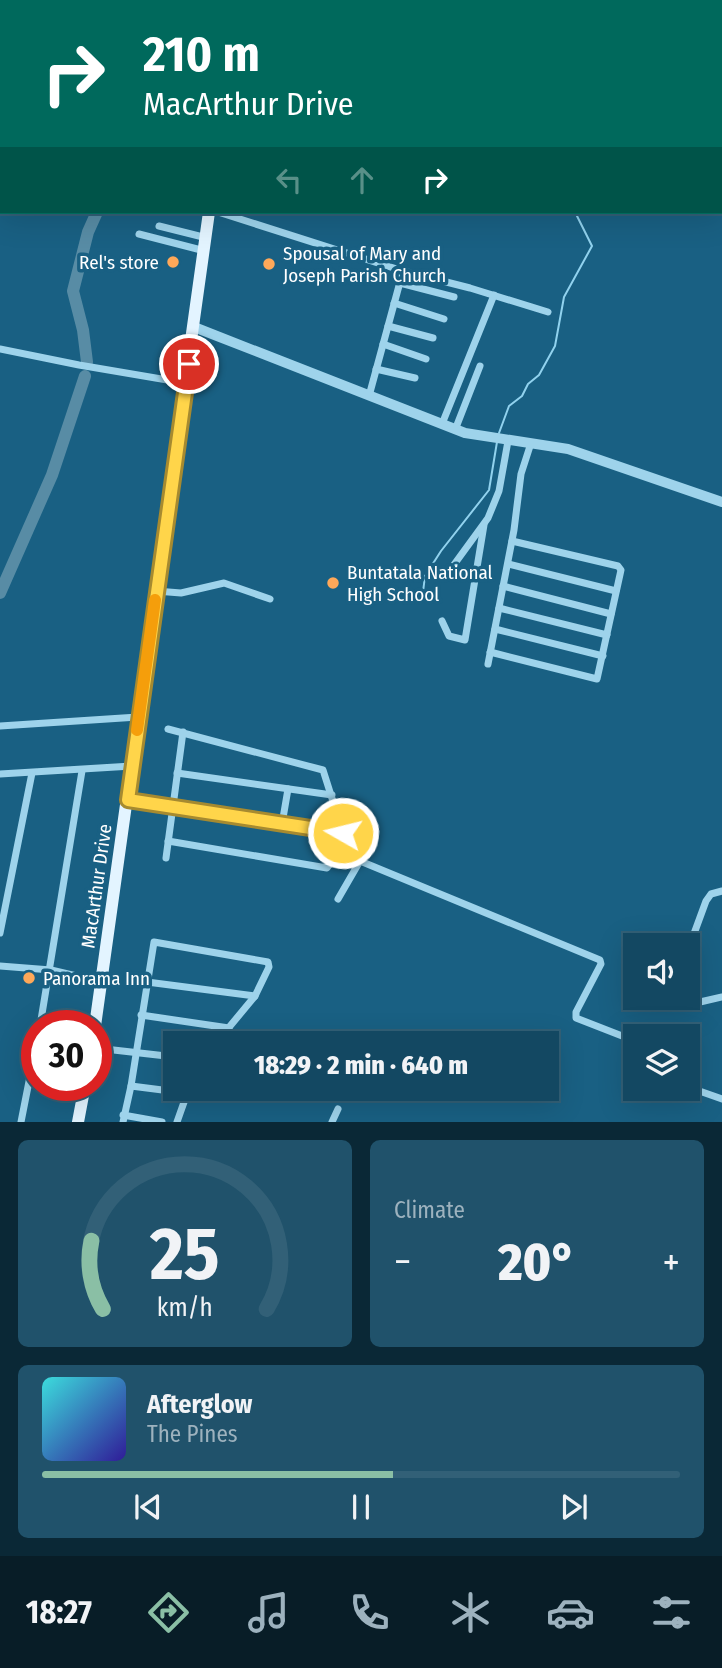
<!DOCTYPE html>
<html lang="en">
<head>
<meta charset="utf-8">
<style>
	:root { --surface:#134862; --page:#20526b; --text:#f1f3f6; --muted:#9db2be; --line:#326077; --accent:#8abfa5 }
	body { margin:0; font-family:"Fira Sans Condensed",sans-serif; background:var(--page); color:var(--text); height:100vh; display:flex; flex-direction:column; font-size:26px; white-space:nowrap }
	* { box-sizing:border-box; margin:0 }
	p { font-size:23px; color:var(--muted) }
	.icon { flex:none; width:38px; height:38px; fill:none; stroke:currentColor; stroke-width:2; stroke-linecap:round; stroke-linejoin:round }
	.map { position:relative; height:1122px; overflow:hidden }
	.panel { display:flex; flex-direction:column; gap:18px; padding:18px; background:#0a2836; flex:1 }
	.panel>* { flex:none }
	.guide { position:absolute; left:0px; top:0px; width:723px; height:214px; box-shadow:0 7px 28px #0002,0 0 0 2px var(--line); background:#00695c; color:#fff; overflow:hidden }
	.fabs { position:absolute; left:623px; top:933px; display:grid; gap:14px }
	.fabs a { display:grid; place-items:center; width:77px; height:77px; border-radius:0px; background:var(--surface); box-shadow:0 7px 28px #0002,0 0 0 2px var(--line); font-size:35px }
	.speed { position:absolute; left:21px; top:1010px; display:flex; gap:14px; font-size:35px; font-weight:700; text-align:center }
	.speed>* { display:grid; place-content:center; width:91px; height:91px; border-radius:50%; background:var(--surface); box-shadow:0 7px 28px #0002,0 0 0 2px var(--line); line-height:1 }
	.speed .limit { border:10px solid #d22; background:#fff; color:#111 }
	.pin { position:absolute; display:grid; place-items:center; width:60px; height:60px; color:#fff; margin:-30px; border:4px solid #fff; border-radius:50%; box-shadow:0 2px 7px #0007 }
	.me { position:absolute; width:77px; margin:-38px; rotate:278deg; stroke-linejoin:round; filter:drop-shadow(0 0 5px #0008) }
	.turn { display:flex; align-items:center; gap:24px; height:147px; padding:0 28px; font-size:32px }
	.turn .icon { width:91px; height:91px; stroke-width:2.5 }
	.turn b { display:block; font-size:49px; line-height:60px }
	.lanes { display:flex; align-items:center; height:66px; padding:0 28px; background:#0003; justify-content:center; gap:35px; direction:ltr }
	.lanes .off { opacity:.35 }
	.big { font-size:52px; font-weight:800; line-height:1.1 }
	.panel .widget { flex:1; display:flex; flex-direction:column; justify-content:center; gap:10px; min-width:0; padding:0 24px; border-radius:10px; background:var(--page) }
	.panel .dial { align-items:center; gap:0 }
	.dial svg { height:182px; overflow:visible; fill:none; stroke:var(--line); stroke-width:7; stroke-linecap:round; text-anchor:middle }
	.dial text { fill:var(--text); stroke:none }
	.song { display:flex; align-items:center; gap:21px }
	.cover { width:84px; height:84px; border-radius:10px; background:linear-gradient(135deg,hsl(180 70% 55%),hsl(250 70% 35%)) }
	.played { height:7px; border-radius:4px; background:linear-gradient(90deg,var(--accent) 55%,var(--line) 55%) }
	.keys { display:flex; justify-content:space-around; direction:ltr }
	.heat { display:flex; justify-content:space-between; align-items:center; font-size:38px; direction:ltr }
	.panel .tiles { flex:1; display:grid; gap:18px; grid-template-columns:1fr 1fr }
	.widget:last-child { grid-column:span 2 }
	.trip { position:absolute; left:163px; top:1031px; width:396px; height:70px; border-radius:0px; background:var(--surface); box-shadow:0 7px 28px #0002,0 0 0 2px var(--line); font-weight:800; line-height:70px; text-align:center }
	.tab-bar { display:flex; height:112px; justify-content:space-around; align-items:center; background:#081d27; color:var(--muted) }
	.tab-bar .icon { width:49px; height:49px }
	.tab-bar .on { color:var(--accent) }
	.tab-bar b { font-size:32px; color:var(--text) }
	.map>svg:first-child { display:block }
	.lines { fill:none; stroke-linecap:round; stroke-linejoin:round }
	.stream { stroke:#91d2ee; stroke-width:2 }
	.river { stroke:#588ca5; stroke-width:12 }
	.minor { stroke:#9ed3eb; stroke-width:7 }
	.tertiary { stroke:#9ed3eb; stroke-width:10 }
	.primary { stroke:#e3f4ff; stroke-width:12 }
	.route-casing { stroke:#a68a30; stroke-width:18 }
	.route { stroke:#ffd54a; stroke-width:12 }
	.slow { stroke:#f59e0b; stroke-width:12 }
	.poi-dot { fill:#fea859; stroke:#196083; stroke-width:2.5 }
	.labels { text-anchor:middle; stroke-width:7; stroke-linejoin:round; paint-order:stroke }
	.poi-label { font-size:19px; fill:#fff; stroke:#196083; text-anchor:start }
	.street-label { font-size:19px; fill:#fff; stroke:#196083 }
</style>
</head>
<body>
<div class="map">
<svg width="722" height="1122" viewBox="0 0 722 1122">
	<rect width="100%" height="100%" fill="#196083"/>
	<g class="lines">
		<g class="stream">
			<path d="M499 433 509 406 522 396 528 384 539 375 555 346 564 297 592 246 575 212"/>
			<path d="M422 600 425 576 441 551 489 490 497 442"/>
		</g>
		<g class="river">
			<path d="M441 2 442 0"/>
			<path d="M87 362 83 330 73 291 88 232 97 212"/>
			<path d="M0 593 52 475 85 376"/>
		</g>
		<g class="minor">
			<path d="M152 2 155 0"/>
			<path d="M0 60 2 61"/>
			<path d="M218 212 403 271 470 288 548 312"/>
			<path d="M159 226 207 238"/>
			<path d="M139 234 205 251"/>
			<path d="M400 283 454 297"/>
			<path d="M394 303 444 319"/>
			<path d="M388 326 433 338"/>
			<path d="M383 344 426 359"/>
			<path d="M0 349 79 365 185 383"/>
			<path d="M376 369 415 378"/>
			<path d="M369 396 403 271"/>
			<path d="M442 424 494 295"/>
			<path d="M455 430 480 366"/>
			<path d="M508 564 616 591"/>
			<path d="M453 566 488 518 499 491 508 441"/>
			<path d="M503 586 611 614"/>
			<path d="M156 591 181 593 224 583 270 599"/>
			<path d="M499 608 607 635"/>
			<path d="M442 621 449 636 465 640 484 525"/>
			<path d="M495 629 603 656"/>
			<path d="M490 652 597 679 621 570 618 566 512 541"/>
			<path d="M488 664 514 530 521 474 531 443"/>
			<path d="M0 726 138 717"/>
			<path d="M168 729 323 770 343 833 340 850 327 868 168 841"/>
			<path d="M177 773 332 795"/>
			<path d="M0 774 132 766"/>
			<path d="M128 800 365 837 368 841 360 861 600 960 601 964 576 1012V1018L635 1041"/>
			<path d="M282 824 288 789"/>
			<path d="M166 858 183 732"/>
			<path d="M338 899 360 861"/>
			<path d="M0 933 32 773"/>
			<path d="M688 950 706 901 711 894 722 891"/>
			<path d="M0 966 51 970 102 982"/>
			<path d="M147 982 255 996"/>
			<path d="M682 998 700 1002 722 997"/>
			<path d="M141 1015 229 1028"/>
			<path d="M40 1026 82 771"/>
			<path d="M96 1048 175 1057"/>
			<path d="M131 1086 186 1093"/>
			<path d="M688 1087 722 1099"/>
			<path d="M123 1115 162 1122"/>
			<path d="M21 1122 37 1041"/>
			<path d="M123 1122 131 1086 154 942 268 962 269 967 255 996 216 1043"/>
			<path d="M177 1122 189 1088"/>
			<path d="M332 1122 338 1109"/>
		</g>
		<path class="tertiary" d="M194 327 465 433 568 449 722 502"/>
		<g class="primary">
			<path d="M185 0 186 2"/>
			<path d="M95 1026 209 212"/>
			<path d="M78 1122 85 1085"/>
		</g>
	</g>
	<g class="lines">
		<defs>
			<path id="route" d="M189 364 128 800 343 833"/>
		</defs>
		<use href="#route" class="route-casing"/>
		<use href="#route" class="route"/>
		<path class="slow" d="M137 730 155 600"/>
	</g>
	<g class="poi-dot">
		<circle cx="173" cy="262" r="7"/>
		<circle cx="269" cy="264" r="7"/>
		<circle cx="333" cy="583" r="7"/>
		<circle cx="29" cy="978" r="7"/>
	</g>
	<g class="labels">
		<g class="poi-label">
			<text x="283" y="260">Spousal of Mary and<tspan x="283" dy="22">Joseph Parish Church</tspan></text>
			<text x="159" y="269" text-anchor="end">Rel's store</text>
			<text x="347" y="579">Buntatala National<tspan x="347" dy="22">High School</tspan></text>
			<text x="43" y="985">Panorama Inn</text>
		</g>
		<g class="street-label">
			<text transform="translate(96 886) rotate(-82)" y="7">MacArthur Drive</text>
		</g>
	</g>
</svg>
<div class="fabs">
<a><svg class="icon" aria-label="sound" viewBox="0 0 24 24"><path d="M4 9h4l5-4v14l-5-4H4zM17 9q2 3 0 6"/></svg></a>
<a><svg class="icon" aria-label="layers" viewBox="0 0 24 24"><path d="M12 4l9 5-9 5-9-5zM3 14l9 5 9-5"/></svg></a>
</div>
<div class="speed"><div class="limit">30</div></div>
<div class="pin" style="left:189px;top:364px;background:#d93025"><svg class="icon" aria-label="arrive" viewBox="0 0 24 24"><path d="M6 21V4h12l-3 4 3 4H6"/></svg></div>
<svg class="me" style="left:343px;top:833px" viewBox="-20 -20 40 40"><circle r="17" fill="#ffd54a" stroke="#fff" stroke-width="3"/><path d="M0-11L8 9 0 5-8 9z" fill="#fff"/></svg>
<div class="trip">18:29 · 2 min · 640 m</div>
<div class="guide">
<div class="turn"><svg class="icon" aria-label="right" viewBox="0 0 24 24"><path d="M7 20v-9h11M14 6l5 5-5 5"/></svg><div><b>210 m</b>MacArthur Drive</div></div>
<div class="lanes"><svg class="icon off" aria-label="left" viewBox="0 0 24 24"><path d="M17 20v-9H6M10 6l-5 5 5 5"/></svg><svg class="icon off" aria-label="ahead" viewBox="0 0 24 24"><path d="M12 20V5M6 11l6-6 6 6"/></svg><svg class="icon" aria-label="right" viewBox="0 0 24 24"><path d="M7 20v-9h11M14 6l5 5-5 5"/></svg></div>
</div>
</div>
<section class="panel">
<div class="tiles">
<div class="widget dial"><svg viewBox="0 0 100 80">
<path d="M14 69A42 42 0 1 1 86 69"/>
<path d="M14 69A42 42 0 0 1 9 39" stroke="#8abfa5"/>
<text x="50" y="56" font-size="32" font-weight="700">25</text>
<text x="50" y="72" font-size="11">km/h</text>
</svg></div>
<div class="widget"><p>Climate</p>
<div class="heat"><a>−</a><b class="big">20°</b><a>+</a></div>
</div>
<div class="widget">
<div class="song"><i class="cover"></i><div><b>Afterglow</b><p>The Pines</p></div></div>
<div class="played"></div>
<div class="keys"><svg class="icon" aria-label="previous" viewBox="0 0 24 24"><path d="M18 5L8 12l10 7zM5 5v14"/></svg><svg class="icon" aria-label="pause" viewBox="0 0 24 24"><path d="M8 5v14M16 5v14"/></svg><svg class="icon" aria-label="next" viewBox="0 0 24 24"><path d="M6 5l10 7-10 7zM19 5v14"/></svg></div>
</div>
</div>
</section>
<nav class="tab-bar">
<b>18:27</b>
<svg class="icon on" aria-label="directions" viewBox="0 0 24 24"><path d="M12 3l9 9-9 9-9-9zM9 14v-3h6M13 9l2 2-2 2"/></svg>
<svg class="icon" aria-label="music" viewBox="0 0 24 24"><path d="M9 18V5l10-2v13"/><circle cx="6" cy="18" r="3"/><circle cx="16" cy="16" r="3"/></svg>
<svg class="icon" aria-label="phone" viewBox="0 0 24 24"><path d="M5 4h4l2 5-3 2q2 4 5 5l2-3 5 2v4C11 20 4 13 5 4z"/></svg>
<svg class="icon" aria-label="climate" viewBox="0 0 24 24"><path d="M12 3v18M4 7l16 10M4 17L20 7"/></svg>
<svg class="icon" aria-label="car" viewBox="0 0 24 24"><path d="M5 17H2v-5l4-1 3-4h7l3 4 3 1v5h-3M9 17h6M6 11h13"/><circle cx="7" cy="17" r="2"/><circle cx="17" cy="17" r="2"/></svg>
<svg class="icon" aria-label="filters" viewBox="0 0 24 24"><path d="M4 7h16M4 17h16"/><circle cx="9" cy="7" r="2"/><circle cx="15" cy="17" r="2"/></svg>
</nav>
</body>
</html>
